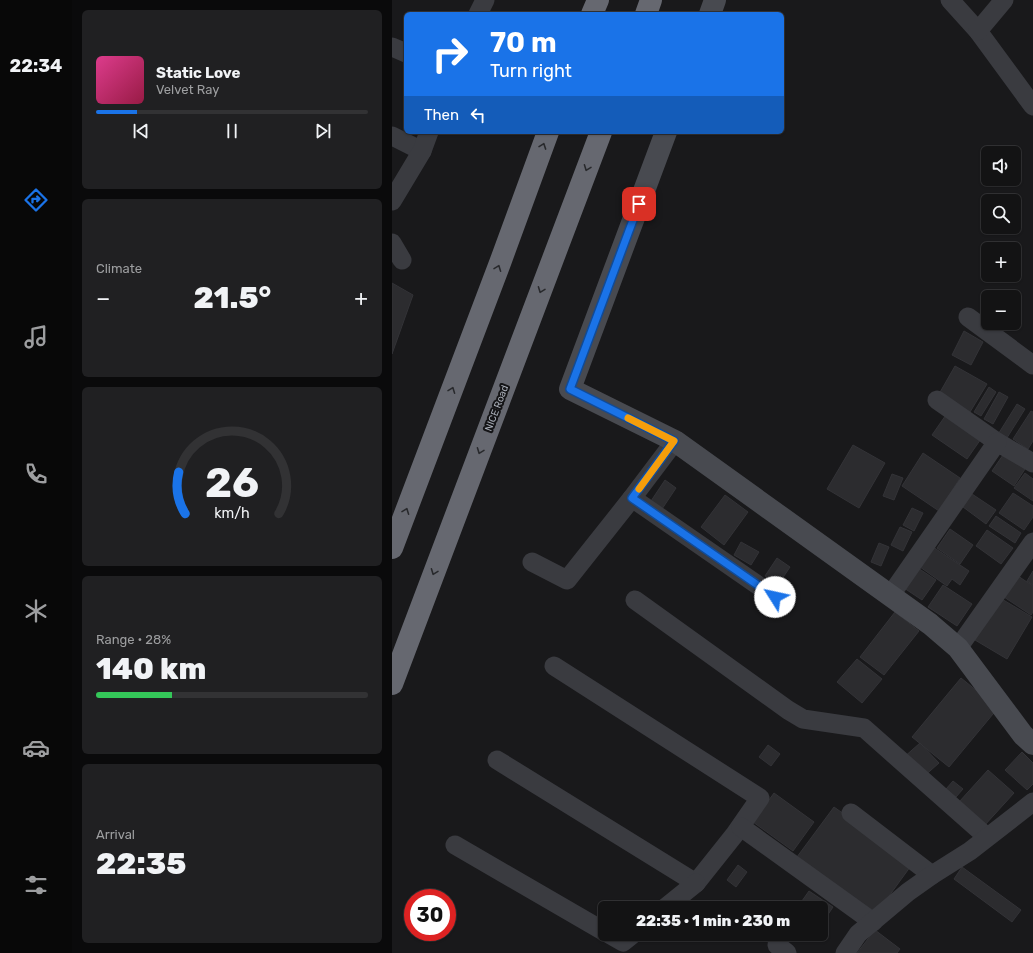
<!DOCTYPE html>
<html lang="en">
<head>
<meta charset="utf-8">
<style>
	:root { --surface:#131314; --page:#202022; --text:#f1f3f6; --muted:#9d9ea0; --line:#323234; --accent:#1a73e8 }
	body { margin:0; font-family:Rubik,sans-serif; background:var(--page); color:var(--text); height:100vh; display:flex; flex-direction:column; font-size:15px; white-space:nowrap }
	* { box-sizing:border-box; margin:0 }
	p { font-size:13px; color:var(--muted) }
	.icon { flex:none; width:22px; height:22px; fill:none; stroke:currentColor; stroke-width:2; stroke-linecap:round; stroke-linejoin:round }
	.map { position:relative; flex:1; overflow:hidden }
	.side { display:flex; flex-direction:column; gap:10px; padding:10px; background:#0a0a0b; width:320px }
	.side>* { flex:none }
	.guide { position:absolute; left:12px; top:12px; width:380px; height:122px; border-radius:6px; box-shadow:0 1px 3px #0004,0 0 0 1px var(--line); background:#1a73e8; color:#fff; overflow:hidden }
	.buttons { position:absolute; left:589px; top:146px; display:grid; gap:8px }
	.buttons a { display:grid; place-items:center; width:40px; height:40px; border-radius:6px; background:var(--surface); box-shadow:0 1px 3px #0004,0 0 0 1px var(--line); font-size:20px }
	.speed { position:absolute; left:12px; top:889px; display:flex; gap:8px; font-size:20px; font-weight:700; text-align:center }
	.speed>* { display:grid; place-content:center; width:52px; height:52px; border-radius:50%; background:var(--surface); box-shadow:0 1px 3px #0004,0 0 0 1px var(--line); line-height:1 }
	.speed .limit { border:6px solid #d22; background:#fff; color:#111 }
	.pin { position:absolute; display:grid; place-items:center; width:34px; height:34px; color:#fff; margin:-17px; border-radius:8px; box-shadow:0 2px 6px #0006 }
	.me { position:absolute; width:44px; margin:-22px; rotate:305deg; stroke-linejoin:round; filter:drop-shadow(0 0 3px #0008) }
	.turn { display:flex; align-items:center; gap:14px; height:84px; padding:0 20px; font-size:18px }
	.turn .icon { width:52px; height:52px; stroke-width:2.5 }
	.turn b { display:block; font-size:28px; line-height:34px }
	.then { display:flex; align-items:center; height:38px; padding:0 20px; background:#0003; gap:8px; font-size:15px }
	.big { font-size:30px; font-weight:800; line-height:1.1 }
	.side .card { flex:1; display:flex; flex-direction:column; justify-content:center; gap:6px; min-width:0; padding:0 14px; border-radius:6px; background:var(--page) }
	.side .dial { align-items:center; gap:0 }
	.dial svg { height:104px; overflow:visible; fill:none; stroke:var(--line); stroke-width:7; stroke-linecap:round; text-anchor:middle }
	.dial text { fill:var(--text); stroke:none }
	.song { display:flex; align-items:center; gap:12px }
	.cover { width:48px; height:48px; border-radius:6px; background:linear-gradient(135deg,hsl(330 70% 55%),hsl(340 70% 35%)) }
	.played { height:4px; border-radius:2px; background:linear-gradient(90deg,var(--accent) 15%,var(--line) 15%) }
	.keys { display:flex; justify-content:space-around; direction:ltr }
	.heat { display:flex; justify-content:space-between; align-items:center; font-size:22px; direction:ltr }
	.charge { height:6px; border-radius:3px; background:linear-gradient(90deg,#34c759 28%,var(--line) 0) }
	.trip { position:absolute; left:206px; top:901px; width:230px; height:40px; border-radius:6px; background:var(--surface); box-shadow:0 1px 3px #0004,0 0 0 1px var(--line); font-weight:800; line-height:40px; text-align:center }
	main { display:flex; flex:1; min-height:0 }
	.tabs { display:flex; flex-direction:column; width:72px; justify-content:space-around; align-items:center; background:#080808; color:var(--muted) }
	.tabs .icon { width:28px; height:28px }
	.tabs .current { color:var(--accent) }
	.tabs b { font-size:18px; color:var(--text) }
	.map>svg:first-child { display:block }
	.building { fill:#2c2c2f; stroke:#333337 }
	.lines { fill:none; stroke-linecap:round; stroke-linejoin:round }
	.street { stroke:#3a3b40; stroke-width:19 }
	.secondary { stroke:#484a50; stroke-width:22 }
	.highway { stroke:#666870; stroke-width:22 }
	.oneway { stroke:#28292c }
	.route-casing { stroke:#114b97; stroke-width:10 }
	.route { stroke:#1a73e8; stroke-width:7 }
	.slow { stroke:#f59e0b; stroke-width:7 }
	.labels { text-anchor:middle; stroke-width:4; stroke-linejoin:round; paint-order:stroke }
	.street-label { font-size:10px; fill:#abb0ba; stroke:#141416 }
</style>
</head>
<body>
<main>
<nav class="tabs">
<b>22:34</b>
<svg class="icon current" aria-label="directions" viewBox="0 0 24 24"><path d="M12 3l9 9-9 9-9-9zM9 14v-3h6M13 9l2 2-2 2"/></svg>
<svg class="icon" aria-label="music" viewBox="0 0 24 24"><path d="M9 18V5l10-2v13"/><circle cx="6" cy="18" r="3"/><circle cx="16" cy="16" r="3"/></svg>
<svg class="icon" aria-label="phone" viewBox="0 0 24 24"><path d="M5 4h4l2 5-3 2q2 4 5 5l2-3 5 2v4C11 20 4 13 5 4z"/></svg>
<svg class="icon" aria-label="climate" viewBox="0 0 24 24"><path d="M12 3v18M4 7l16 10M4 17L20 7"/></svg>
<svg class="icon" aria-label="car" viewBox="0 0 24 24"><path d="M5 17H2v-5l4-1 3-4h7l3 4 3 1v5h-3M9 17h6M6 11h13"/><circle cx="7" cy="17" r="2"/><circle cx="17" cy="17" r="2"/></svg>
<svg class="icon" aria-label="filters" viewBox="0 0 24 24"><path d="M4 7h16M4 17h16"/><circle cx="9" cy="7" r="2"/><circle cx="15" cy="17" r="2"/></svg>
</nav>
<section class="side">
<div class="card">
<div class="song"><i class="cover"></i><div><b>Static Love</b><p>Velvet Ray</p></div></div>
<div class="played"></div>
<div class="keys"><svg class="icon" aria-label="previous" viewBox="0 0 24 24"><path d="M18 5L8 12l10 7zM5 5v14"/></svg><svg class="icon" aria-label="pause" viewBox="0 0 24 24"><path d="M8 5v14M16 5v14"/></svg><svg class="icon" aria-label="next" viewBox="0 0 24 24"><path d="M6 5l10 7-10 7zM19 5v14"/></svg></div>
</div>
<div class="card"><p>Climate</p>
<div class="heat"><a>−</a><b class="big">21.5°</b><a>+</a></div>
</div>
<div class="card dial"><svg viewBox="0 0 100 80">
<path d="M14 69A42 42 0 1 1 86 69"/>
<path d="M14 69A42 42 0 0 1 9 37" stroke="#1a73e8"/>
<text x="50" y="56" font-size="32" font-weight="700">26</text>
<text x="50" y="72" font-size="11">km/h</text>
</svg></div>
<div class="card"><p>Range · 28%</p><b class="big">140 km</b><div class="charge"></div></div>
<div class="card"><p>Arrival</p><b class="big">22:35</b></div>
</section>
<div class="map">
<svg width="641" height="953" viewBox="0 0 641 953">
	<rect width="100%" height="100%" fill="#19191b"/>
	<g class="building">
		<path d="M0 283 21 295 0 354Z"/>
		<path d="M572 331 591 342 579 365 560 355Z"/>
		<path d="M563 366 595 384 578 412 547 394Z"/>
		<path d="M597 387 604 392 589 416 582 412Z"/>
		<path d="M607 392 616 397 601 424 592 419Z"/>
		<path d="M625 404 633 409 613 441 605 436Z"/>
		<path d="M639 411 641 412V441L636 449 621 439Z"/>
		<path d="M556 412 591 436 575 459 540 435Z"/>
		<path d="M461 445 493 463 467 508 435 489Z"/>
		<path d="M531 453 568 478 547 511 510 486Z"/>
		<path d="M611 455 633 469 622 486 600 471Z"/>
		<path d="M633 473 641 479V501L622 488Z"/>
		<path d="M500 474 511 478 502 500 491 496Z"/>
		<path d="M273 480 284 488 270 509 259 501Z"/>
		<path d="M621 493 641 506V517L632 530 607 513Z"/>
		<path d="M580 494 604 510 594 524 571 507Z"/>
		<path d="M333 495 356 512 332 545 309 527Z"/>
		<path d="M520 508 531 513 522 531 511 525Z"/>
		<path d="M604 516 629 533 623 543 597 526Z"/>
		<path d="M508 527 520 532 511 551 499 545Z"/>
		<path d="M558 529 581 545 568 564 545 548Z"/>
		<path d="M595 530 621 548 609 564 584 546Z"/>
		<path d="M349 542 367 552 359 565 342 555Z"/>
		<path d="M487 543 497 547 489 566 479 562Z"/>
		<path d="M541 547 577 571 568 585 560 579 555 586 528 567Z"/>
		<path d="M385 558 398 567 386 585 373 576Z"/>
		<path d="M526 568 544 580 530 600 512 588Z"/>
		<path d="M641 571V585L635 581Z"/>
		<path d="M626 576 641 586V612L639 615 612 597Z"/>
		<path d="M551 585 580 604 565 626 536 607Z"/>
		<path d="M608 598 640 617 615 659 583 640Z"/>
		<path d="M503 612 527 631 492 675 468 657Z"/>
		<path d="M465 659 490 679 470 703 445 682Z"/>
		<path d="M569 678 606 708 557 767 520 737Z"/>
		<path d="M528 743 547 763 530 778 511 758Z"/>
		<path d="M376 745 388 754 379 766 367 757Z"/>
		<path d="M630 752 641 763V784L635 790 613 770Z"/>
		<path d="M596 770 622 793 592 826 567 802Z"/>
		<path d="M561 781 571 789 564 797 554 789Z"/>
		<path d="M382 793 422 822 401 851 361 822Z"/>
		<path d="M442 807 521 863 481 918 402 861Z"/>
		<path d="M346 865 355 872 344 887 335 880Z"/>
		<path d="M570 867 629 910 620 922 562 879Z"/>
		<path d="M417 891 441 907 429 925V908H405Z"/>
		<path d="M483 930 508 949 505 953H465Z"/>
		<path d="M407 934H423L417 941Z"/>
	</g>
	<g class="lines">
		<g class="street">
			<path d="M558 0 586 31 641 106"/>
			<path d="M86 14 93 0"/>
			<path d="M586 31 612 0"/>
			<path d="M0 47 14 53"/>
			<path d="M0 136 30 151"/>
			<path d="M0 201 30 151 37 132"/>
			<path d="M0 243 10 260"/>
			<path d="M576 317 641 365"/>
			<path d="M545 400 605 442 641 463"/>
			<path d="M240 498 383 597"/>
			<path d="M140 562 175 580 240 498 283 441"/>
			<path d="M498 596 605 442"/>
			<path d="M243 600 396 710 411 719 472 728 595 837"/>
			<path d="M566 648 641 542"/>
			<path d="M105 760 304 883 343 834 368 798 162 666"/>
			<path d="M459 813 540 875"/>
			<path d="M349 827 481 922"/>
			<path d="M63 845 213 932"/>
			<path d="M273 908 304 883"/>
			<path d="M217 934 231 942 241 934"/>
			<path d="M385 945 395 953"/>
			<path d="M453 953 466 934 516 892 540 875 578 851 641 802"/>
		</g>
		<g class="secondary">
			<path d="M318 14 323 0"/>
			<path d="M274 132 178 389 283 441 538 624 566 648 631 735 641 744"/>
		</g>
		<g class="highway">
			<path d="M200 14 206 0"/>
			<path d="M254 14 259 0"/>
			<path d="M0 548 108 263 156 132"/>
			<path d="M0 684 209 132"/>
		</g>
	</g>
	<defs><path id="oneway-chevron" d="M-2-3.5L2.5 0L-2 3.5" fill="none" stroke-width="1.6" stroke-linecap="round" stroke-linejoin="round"/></defs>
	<g class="oneway">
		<use href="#oneway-chevron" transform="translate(151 146) rotate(-70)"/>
		<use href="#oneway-chevron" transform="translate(195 168) rotate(111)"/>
		<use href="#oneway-chevron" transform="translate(106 268) rotate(-69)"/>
		<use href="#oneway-chevron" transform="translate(149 290) rotate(111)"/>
		<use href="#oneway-chevron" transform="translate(60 390) rotate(-69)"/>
		<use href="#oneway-chevron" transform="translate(88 451) rotate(111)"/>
		<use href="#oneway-chevron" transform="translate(14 511) rotate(-69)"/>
		<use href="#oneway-chevron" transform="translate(42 572) rotate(111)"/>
	</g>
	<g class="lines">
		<defs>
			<path id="route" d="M247 204 178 389 282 441 240 498 383 597"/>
		</defs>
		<use href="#route" class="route-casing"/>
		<use href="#route" class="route"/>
		<path class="slow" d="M236 418 282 441 247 489"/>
	</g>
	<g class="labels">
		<g class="street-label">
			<text transform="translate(104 408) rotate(-69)" y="4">NICE Road</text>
		</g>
	</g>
</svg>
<div class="buttons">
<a><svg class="icon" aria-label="sound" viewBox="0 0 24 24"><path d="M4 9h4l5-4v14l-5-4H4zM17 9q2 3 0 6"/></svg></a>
<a><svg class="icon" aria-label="search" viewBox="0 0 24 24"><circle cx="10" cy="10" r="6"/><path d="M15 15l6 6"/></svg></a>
<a>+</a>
<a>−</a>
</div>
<div class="speed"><div class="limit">30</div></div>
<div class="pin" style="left:247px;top:204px;background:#d93025"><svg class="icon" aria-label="arrive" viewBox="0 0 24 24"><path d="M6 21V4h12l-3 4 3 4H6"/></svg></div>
<svg class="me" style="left:383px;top:597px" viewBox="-20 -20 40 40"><circle r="19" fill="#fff"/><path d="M0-13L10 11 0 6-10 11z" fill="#1a73e8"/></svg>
<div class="trip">22:35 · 1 min · 230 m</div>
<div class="guide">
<div class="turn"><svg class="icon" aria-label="right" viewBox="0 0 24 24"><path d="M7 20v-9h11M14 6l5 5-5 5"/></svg><div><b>70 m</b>Turn right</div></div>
<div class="then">Then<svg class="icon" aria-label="left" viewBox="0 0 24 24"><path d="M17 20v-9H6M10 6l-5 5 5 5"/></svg></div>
</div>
</div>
</main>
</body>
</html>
